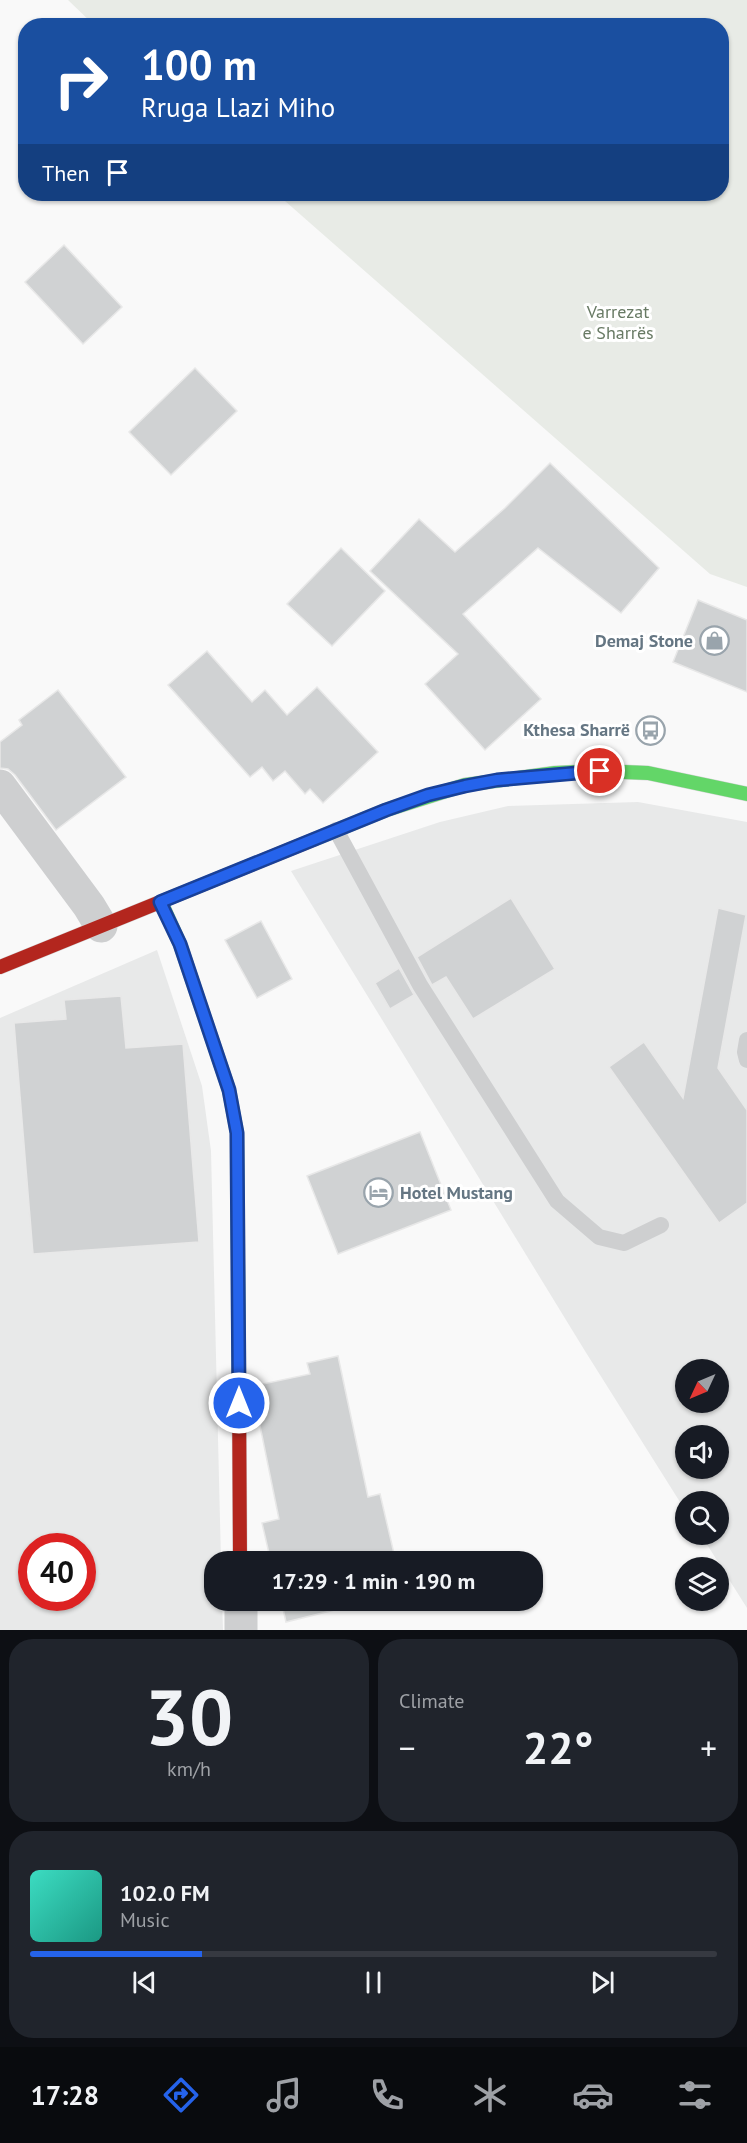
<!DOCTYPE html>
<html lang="en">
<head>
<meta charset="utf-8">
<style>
	:root { --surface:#171b24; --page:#20242c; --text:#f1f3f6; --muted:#9ea1a6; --line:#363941; --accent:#2563eb }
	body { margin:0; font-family:"PT Sans",sans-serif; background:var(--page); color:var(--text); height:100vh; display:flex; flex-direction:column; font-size:22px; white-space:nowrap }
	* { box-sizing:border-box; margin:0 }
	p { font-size:20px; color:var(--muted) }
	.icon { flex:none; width:33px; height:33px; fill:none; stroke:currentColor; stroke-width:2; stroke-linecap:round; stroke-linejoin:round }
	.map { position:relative; height:1630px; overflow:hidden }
	.side { display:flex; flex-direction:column; gap:9px; padding:9px; background:#0d0f14; flex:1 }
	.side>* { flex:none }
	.hud { position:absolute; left:18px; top:18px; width:711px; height:183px; border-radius:24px; box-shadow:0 2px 4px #0004; background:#1a4fa0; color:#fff; overflow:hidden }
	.needle { width:39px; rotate:226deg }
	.buttons { position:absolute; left:675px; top:1359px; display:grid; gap:12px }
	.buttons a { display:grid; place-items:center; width:54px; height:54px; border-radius:50%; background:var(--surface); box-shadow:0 2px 4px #0004; font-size:30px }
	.speed { position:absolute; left:18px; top:1533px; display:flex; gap:12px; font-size:30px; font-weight:700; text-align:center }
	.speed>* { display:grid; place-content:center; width:78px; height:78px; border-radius:50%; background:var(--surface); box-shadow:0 2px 4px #0004; line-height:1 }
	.speed .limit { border:9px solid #d22; background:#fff; color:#111 }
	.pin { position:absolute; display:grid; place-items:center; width:51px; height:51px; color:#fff; margin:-26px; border:3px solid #fff; border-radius:50%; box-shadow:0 2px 6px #0007 }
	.me { position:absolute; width:66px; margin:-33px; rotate:0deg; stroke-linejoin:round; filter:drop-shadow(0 0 4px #0008) }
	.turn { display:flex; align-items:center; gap:21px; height:126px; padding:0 24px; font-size:27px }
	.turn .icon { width:78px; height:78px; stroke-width:2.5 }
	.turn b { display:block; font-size:42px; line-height:51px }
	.then { display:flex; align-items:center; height:57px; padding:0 24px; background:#0003; gap:12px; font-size:22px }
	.big { font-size:45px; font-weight:600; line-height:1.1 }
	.side .widget { flex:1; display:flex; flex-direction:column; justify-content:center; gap:9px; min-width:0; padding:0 21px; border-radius:24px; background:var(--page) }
	.side .dial { align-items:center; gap:0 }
	.dial b { font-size:78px; line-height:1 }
	.song { display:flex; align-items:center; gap:18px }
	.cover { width:72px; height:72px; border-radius:9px; background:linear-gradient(135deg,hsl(170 70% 55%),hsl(170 70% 35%)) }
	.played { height:6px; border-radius:3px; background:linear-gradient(90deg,var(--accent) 25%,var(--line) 25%) }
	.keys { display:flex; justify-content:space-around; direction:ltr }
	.heat { display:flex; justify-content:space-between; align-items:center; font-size:33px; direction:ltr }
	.side .tiles { flex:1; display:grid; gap:9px; grid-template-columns:1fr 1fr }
	.widget:last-child { grid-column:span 2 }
	.trip { position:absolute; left:204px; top:1551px; width:339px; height:60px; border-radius:24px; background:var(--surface); box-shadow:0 2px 4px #0004; font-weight:600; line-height:60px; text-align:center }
	.dock { display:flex; height:96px; justify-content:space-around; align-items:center; background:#090b0e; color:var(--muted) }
	.dock .icon { width:42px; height:42px }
	.dock .on { color:var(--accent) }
	.dock b { font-size:27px; color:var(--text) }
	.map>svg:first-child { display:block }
	.built { fill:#e8e9e9; fill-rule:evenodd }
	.green { fill:#e8ebe6 }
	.building { fill:#d0d2d3; stroke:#e8e8e8; stroke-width:1.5 }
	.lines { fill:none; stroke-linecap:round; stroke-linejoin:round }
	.fast-casing { stroke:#d5d6d7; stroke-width:15 }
	.jam-casing { stroke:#d5d6d7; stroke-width:15 }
	.lane { stroke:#cecfd0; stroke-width:16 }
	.street { stroke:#cecfd0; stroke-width:33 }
	.fast { stroke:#63d668; stroke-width:14 }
	.jam { stroke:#b3261e; stroke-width:14 }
	.route-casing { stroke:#184099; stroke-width:15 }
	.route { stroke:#2563eb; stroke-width:10 }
	.labels { text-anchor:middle; stroke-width:6; stroke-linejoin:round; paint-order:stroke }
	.park-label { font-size:18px; fill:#687a64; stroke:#fff }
	.poi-label { font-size:18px; font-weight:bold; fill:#657683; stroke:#fff; text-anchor:end }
</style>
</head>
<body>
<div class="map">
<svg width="747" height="1630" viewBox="0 0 747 1630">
	<rect width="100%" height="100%" fill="#f9f9f9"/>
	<g class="built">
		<path d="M638 802 747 822V1608L701 1535 718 1534V1502H686L685 1510 585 1351 291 871 440 822 508 806ZM686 1370H718V1402H686ZM686 1436H718V1468H686Z"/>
		<path d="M157 950 202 1086 211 1151 221 1561 214 1562V1600L222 1601 223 1630H0V1018ZM32 1546H82V1598H32Z"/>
	</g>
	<path class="green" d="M68 0H747V587L710 574 277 194H722V26H95Z"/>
	<g class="building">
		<path d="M64 245 122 307 83 344 25 282Z"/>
		<path d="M195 368 237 411 171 475 129 432Z"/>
		<path d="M550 463 659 568 621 613 538 548 463 614 541 699 485 750 425 684 458 654 370 571 419 519 455 552 505 508Z"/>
		<path d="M341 548 385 591 332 646 287 604Z"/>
		<path d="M698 600 747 620V692L673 662Z"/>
		<path d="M207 651 252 702 265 690 287 715 317 687 378 752 323 803 310 789 305 794 285 771 273 781 262 767 250 777 168 685Z"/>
		<path d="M58 690 126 777 56 830 15 775 8 769 0 768V742L22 725 19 720Z"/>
		<path d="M511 898 555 969 473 1019 446 977 432 985 417 957Z"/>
		<path d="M718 908 746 915 718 1068 747 1110V1203L719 1223 609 1067 644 1042 683 1098Z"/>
		<path d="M261 921 292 979 257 998 225 940Z"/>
		<path d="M399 968 414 995 390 1009 375 983Z"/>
		<path d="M121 996 126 1048 183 1044 199 1242 33 1254 14 1023 66 1019 64 1000Z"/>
		<path d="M420 1132 451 1210 338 1254 307 1176Z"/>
		<path d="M338 1356 368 1497 380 1494 396 1562H271L262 1523 279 1519 258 1416V1385L310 1374 307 1363Z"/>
		<path d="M281 1600H375L286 1622Z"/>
	</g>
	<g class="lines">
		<defs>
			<g id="fast">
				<path d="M315 839 386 810 465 785 555 773 600 771 648 773 747 794"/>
				<path d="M161 902 180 944 229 1090 237 1133 239 1387"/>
			</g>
			<g id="jam">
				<path d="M0 967 315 839"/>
				<path d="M239 1387 240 1562"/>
			</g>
		</defs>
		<use href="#fast" class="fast-casing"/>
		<use href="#jam" class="jam-casing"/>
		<g class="lane">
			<path d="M336 830 420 985 557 1201 599 1237 624 1243 661 1225"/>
			<path d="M747 1040 745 1052 747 1060"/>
		</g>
		<g class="street">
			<path d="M0 786 89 906 101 926"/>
			<path d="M241 1600V1630"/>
		</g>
		<use href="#fast" class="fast"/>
		<use href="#jam" class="jam"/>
	</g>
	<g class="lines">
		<defs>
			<path id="route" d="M239 1403 237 1133 229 1090 180 944 160 902 386 810 428 795 465 786 497 780 600 771"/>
		</defs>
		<use href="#route" class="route-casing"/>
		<use href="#route" class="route"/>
	</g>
	<defs>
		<symbol id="shop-ring" viewBox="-11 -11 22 22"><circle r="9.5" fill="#fff" stroke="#99a4ac" stroke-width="1.5"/><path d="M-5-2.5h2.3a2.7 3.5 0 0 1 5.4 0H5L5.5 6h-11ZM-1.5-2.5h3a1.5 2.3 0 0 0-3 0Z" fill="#99a4ac"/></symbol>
		<symbol id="bus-ring" viewBox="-11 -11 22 22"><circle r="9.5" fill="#fff" stroke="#99a4ac" stroke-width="1.5"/><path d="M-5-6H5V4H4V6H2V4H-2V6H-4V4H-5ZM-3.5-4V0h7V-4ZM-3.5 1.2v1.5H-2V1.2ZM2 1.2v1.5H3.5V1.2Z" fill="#99a4ac"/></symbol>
		<symbol id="hotel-ring" viewBox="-11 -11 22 22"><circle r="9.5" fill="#fff" stroke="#99a4ac" stroke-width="1.5"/><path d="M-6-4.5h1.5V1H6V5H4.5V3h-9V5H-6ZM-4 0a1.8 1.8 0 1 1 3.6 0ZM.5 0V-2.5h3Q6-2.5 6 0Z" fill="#99a4ac"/></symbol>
	</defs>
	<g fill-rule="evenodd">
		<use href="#shop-ring" x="698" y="624" width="33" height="33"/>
		<use href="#bus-ring" x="634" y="714" width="33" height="33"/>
		<use href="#hotel-ring" x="362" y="1176" width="33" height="33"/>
	</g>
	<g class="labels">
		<g class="park-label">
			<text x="618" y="318">Varrezat<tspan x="618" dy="21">e Sharrës</tspan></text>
		</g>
		<g class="poi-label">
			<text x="693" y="647">Demaj Stone</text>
			<text x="630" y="736">Kthesa Sharrë</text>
			<text x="400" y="1199" text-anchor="start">Hotel Mustang</text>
		</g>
	</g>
</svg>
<div class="buttons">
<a><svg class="needle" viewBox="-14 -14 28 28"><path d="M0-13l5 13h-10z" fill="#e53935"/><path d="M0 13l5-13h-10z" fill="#9ea1a6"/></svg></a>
<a><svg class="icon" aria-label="sound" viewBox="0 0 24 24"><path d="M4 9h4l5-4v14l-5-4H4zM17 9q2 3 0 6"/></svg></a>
<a><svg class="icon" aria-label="search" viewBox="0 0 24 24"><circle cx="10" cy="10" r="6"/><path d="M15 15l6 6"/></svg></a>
<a><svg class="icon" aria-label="layers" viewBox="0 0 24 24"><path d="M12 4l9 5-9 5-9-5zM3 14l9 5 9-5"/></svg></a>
</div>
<div class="speed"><div class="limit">40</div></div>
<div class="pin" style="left:600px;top:771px;background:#d93025"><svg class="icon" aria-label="arrive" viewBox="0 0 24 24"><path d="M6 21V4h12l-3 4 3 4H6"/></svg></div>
<svg class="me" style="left:239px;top:1403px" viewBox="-20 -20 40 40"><circle r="17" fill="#2563eb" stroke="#fff" stroke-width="3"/><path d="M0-11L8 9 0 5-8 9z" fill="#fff"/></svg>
<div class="trip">17:29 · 1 min · 190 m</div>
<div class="hud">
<div class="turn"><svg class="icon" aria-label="right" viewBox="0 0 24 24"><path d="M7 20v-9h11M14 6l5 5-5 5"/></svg><div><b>100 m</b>Rruga Llazi Miho</div></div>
<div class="then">Then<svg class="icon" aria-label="arrive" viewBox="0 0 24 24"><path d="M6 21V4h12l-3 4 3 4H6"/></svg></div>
</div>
</div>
<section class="side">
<div class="tiles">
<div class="widget dial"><b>30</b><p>km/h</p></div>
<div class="widget"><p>Climate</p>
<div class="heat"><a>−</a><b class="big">22°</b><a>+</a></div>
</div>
<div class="widget">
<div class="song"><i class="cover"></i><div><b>102.0 FM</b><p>Music</p></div></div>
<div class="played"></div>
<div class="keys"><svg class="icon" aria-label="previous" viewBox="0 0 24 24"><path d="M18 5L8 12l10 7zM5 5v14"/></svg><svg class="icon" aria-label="pause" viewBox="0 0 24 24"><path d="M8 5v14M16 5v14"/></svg><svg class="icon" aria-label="next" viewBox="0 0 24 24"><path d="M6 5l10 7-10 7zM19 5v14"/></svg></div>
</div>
</div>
</section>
<nav class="dock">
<b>17:28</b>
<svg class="icon on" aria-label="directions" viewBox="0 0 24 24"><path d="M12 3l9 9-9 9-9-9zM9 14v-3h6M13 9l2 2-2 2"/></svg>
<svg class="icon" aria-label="music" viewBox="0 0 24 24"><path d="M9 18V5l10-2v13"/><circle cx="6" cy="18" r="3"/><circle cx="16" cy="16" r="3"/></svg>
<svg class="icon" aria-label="phone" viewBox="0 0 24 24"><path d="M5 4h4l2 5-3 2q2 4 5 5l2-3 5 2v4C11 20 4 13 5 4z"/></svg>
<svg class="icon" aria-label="climate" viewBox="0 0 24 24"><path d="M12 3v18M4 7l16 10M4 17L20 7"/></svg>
<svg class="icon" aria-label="car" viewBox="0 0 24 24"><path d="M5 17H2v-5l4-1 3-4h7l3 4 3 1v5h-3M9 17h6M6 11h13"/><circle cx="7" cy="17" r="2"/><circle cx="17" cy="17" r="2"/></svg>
<svg class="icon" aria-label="filters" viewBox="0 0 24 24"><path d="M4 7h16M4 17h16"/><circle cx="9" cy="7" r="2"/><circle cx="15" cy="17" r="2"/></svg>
</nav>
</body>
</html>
